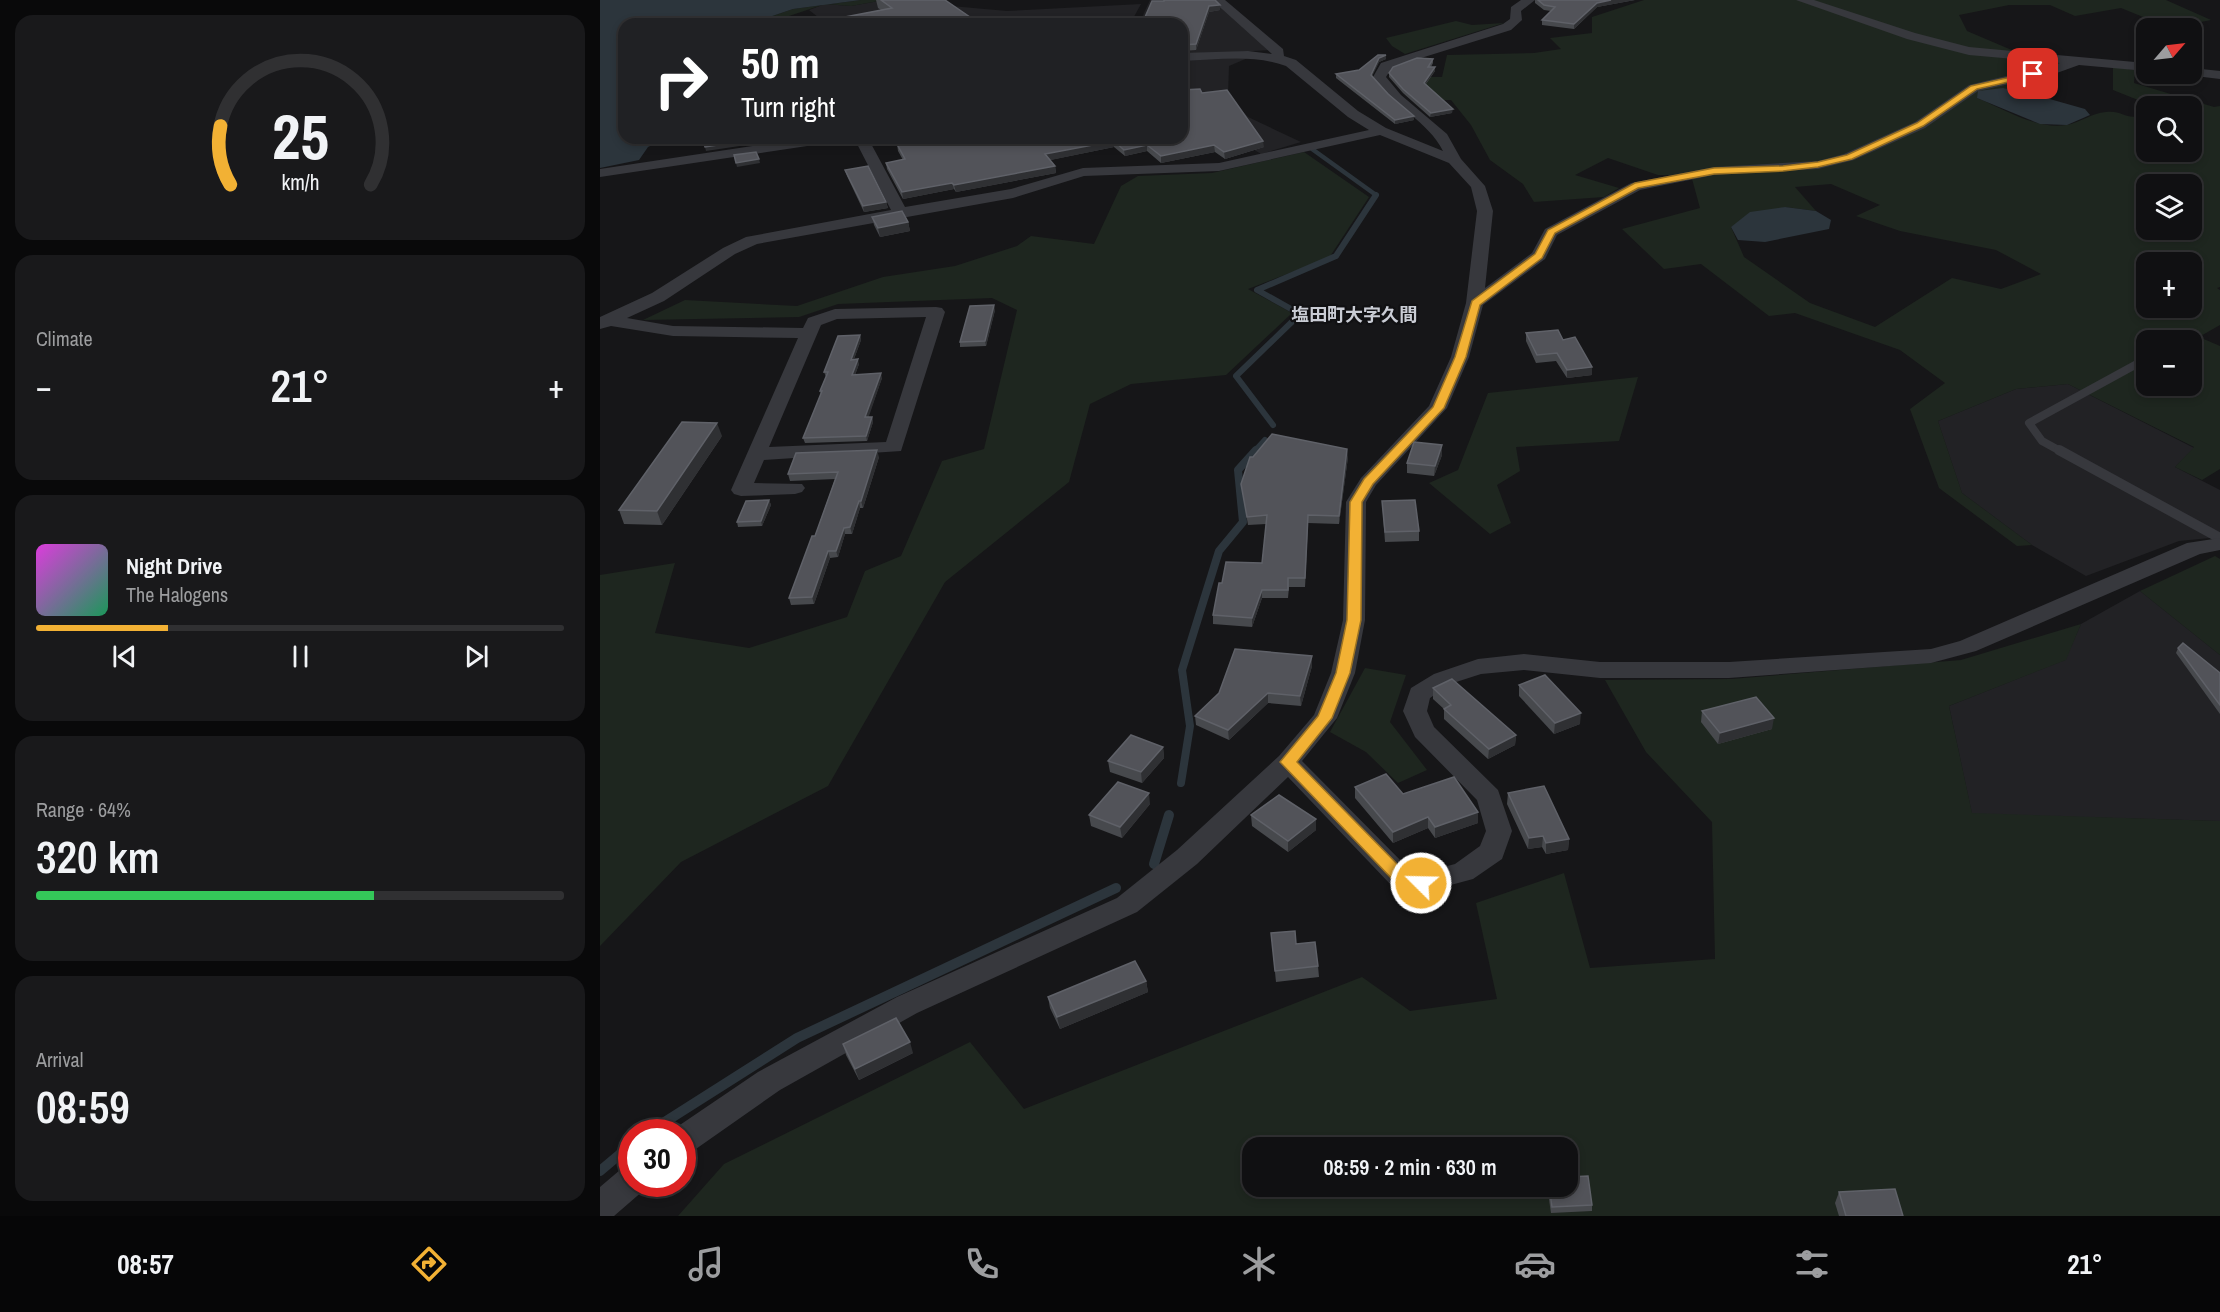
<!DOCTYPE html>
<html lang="en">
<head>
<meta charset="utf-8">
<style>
	:root { --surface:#101012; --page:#19191b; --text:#f1f3f6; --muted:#9c9d9f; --line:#303032; --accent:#f2b134 }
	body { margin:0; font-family:"Archivo Narrow","Noto Sans JP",sans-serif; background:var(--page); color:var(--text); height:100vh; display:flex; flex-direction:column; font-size:22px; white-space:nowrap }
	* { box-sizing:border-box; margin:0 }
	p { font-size:20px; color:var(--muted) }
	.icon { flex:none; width:33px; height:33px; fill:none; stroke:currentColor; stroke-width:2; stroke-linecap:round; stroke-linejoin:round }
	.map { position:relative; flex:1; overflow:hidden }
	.sheet { display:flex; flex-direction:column; gap:15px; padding:15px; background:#09090a; width:600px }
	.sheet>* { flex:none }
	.guide { position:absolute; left:18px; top:18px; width:570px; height:126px; border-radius:18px; box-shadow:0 3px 9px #0003,0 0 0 2px var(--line); background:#202124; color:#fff; overflow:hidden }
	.needle { width:39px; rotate:62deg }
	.fabs { position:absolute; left:1536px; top:18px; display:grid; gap:12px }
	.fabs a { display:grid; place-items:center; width:66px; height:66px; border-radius:12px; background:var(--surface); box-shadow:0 3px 9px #0003,0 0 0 2px var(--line); font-size:30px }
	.speed { position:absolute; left:18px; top:1119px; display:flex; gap:12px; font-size:30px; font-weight:700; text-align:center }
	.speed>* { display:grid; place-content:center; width:78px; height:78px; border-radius:50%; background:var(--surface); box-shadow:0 3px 9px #0003,0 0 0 2px var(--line); line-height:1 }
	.speed .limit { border:9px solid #d22; background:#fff; color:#111 }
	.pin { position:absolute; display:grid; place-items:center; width:51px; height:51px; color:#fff; margin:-26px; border-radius:12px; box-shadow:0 3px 9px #0006 }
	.me { position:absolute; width:66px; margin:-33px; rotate:293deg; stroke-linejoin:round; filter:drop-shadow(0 0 4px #0008) }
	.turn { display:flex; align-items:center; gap:21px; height:126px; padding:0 24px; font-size:27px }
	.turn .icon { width:78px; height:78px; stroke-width:2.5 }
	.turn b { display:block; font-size:42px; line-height:51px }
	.big { font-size:45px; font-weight:600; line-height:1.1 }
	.sheet .tile { flex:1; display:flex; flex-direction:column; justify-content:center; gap:9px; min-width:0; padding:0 21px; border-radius:18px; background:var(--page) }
	.sheet .dial { align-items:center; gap:0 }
	.dial svg { height:156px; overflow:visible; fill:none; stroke:var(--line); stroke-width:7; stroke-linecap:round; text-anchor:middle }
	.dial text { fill:var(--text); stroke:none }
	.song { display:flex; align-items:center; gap:18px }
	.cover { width:72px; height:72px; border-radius:9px; background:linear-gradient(135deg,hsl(300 70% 55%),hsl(150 70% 35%)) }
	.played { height:6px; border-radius:3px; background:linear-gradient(90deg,var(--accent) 25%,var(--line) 25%) }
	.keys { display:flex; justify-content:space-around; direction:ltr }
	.heat { display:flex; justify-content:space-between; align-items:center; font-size:33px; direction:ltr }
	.charge { height:9px; border-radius:4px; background:linear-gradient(90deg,#34c759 64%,var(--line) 0) }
	.trip { position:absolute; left:642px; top:1137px; width:336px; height:60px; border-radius:18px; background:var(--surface); box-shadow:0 3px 9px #0003,0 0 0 2px var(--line); font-weight:600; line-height:60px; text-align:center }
	.tab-bar { display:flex; height:96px; justify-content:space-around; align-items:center; background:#060607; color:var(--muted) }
	.tab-bar .icon { width:42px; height:42px }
	.tab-bar .current { color:var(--accent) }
	.tab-bar b { font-size:27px; color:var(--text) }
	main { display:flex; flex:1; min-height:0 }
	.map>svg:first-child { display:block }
	.built { fill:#222225 }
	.green { fill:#1e261f; fill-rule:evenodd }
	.water { fill:#2c353c }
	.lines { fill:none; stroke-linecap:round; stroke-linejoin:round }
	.stream-far3 { stroke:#2c353c; stroke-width:4.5 }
	.stream-far2 { stroke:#2c353c; stroke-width:6 }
	.stream-far1 { stroke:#2c353c; stroke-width:8 }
	.stream { stroke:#2c353c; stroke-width:10 }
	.service-far1 { stroke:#37383d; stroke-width:8 }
	.service { stroke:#37383d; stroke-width:10 }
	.minor { fill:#37383d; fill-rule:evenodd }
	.wall { fill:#47494d }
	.shaded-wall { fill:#2f3033 }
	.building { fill:#525359; stroke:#5f6168; stroke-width:1.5 }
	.route { fill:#f2b134; stroke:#9d7322; stroke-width:1.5 }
	.labels { text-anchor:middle; stroke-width:4.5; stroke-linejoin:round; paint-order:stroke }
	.far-quarter-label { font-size:18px; font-weight:bold; fill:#c9ccd4; stroke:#111113 }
</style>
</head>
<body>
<main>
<section class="sheet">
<div class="tile dial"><svg viewBox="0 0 100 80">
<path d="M14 69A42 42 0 1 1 86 69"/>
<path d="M14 69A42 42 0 0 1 9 39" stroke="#f2b134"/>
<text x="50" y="56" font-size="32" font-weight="700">25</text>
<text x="50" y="72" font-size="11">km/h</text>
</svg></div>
<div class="tile"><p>Climate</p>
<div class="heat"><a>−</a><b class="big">21°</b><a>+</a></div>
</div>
<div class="tile">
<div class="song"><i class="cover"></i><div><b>Night Drive</b><p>The Halogens</p></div></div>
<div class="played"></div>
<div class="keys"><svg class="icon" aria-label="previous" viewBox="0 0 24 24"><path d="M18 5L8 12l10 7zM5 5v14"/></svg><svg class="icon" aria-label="pause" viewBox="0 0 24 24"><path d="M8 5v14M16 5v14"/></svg><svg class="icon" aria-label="next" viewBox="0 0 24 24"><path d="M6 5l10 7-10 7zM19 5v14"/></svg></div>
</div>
<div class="tile"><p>Range · 64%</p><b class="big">320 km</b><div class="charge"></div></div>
<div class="tile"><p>Arrival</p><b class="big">08:59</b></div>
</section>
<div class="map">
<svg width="1620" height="1216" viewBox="0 0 1620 1216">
	<rect width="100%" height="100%" fill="#161618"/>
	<g class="built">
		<path d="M284 0 407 11 541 4 530 24H227L209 10 225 4 251 6Z"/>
		<path d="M550 0H614L671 50 582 55V24H539Z"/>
		<path d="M650 57 629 66 628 95 648 117 701 142 661 154 617 127 582 110V59Z"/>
		<path d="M1468 384 1594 448 1575 467 1620 490V537L1579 541 1486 576 1432 545 1362 493 1338 421 1416 389Z"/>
		<path d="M1540 591 1620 655V821L1372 814 1349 706 1465 660 1481 624Z"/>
	</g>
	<g class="green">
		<path d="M261 0H284L251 6 225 4 165 24H149L193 9Z"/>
		<path d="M1044 0H1566L1611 20 1570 28 1521 8 1475 16 1450 5H1409L1359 15 1367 31 1414 51 1421 59 1463 62 1440 70 1452 79 1425 92 1403 88 1377 98C1404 109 1437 130 1466 125 1480 123 1491 113 1506 112 1524 110 1526 122 1546 114V152H1592V106H1553L1513 90V67L1535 70 1534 83 1614 107 1620 106V287L1617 288 1620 290V325L1599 337 1620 346V469L1602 480 1575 467 1594 447 1468 384 1416 389 1338 421 1362 493 1432 545 1417 546 1339 488 1310 409 1345 383 1300 350 1195 313 1169 316 1101 264 1064 269 1022 229 1100 208 1091 175H1058L1008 158 975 175 1019 188 1004 197 934 202 923 184 890 160 871 125 851 100H816L790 77H842L847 55 934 53 961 49 950 38 992 33V17ZM1231 184 1280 205 1256 216 1300 231 1396 250 1441 274 1401 289 1352 278 1275 327 1210 303 1144 257 1131 227 1185 207 1216 211 1195 187ZM1546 184H1592V230H1546ZM1546 262H1592V308H1546ZM1546 340H1592V386H1546Z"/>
		<path d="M856 21 872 25 904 23 805 54 792 46 786 38Z"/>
		<path d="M704 152 769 197 729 258 648 289 692 313 626 375 531 384 490 404 469 482 345 582 228 786 81 862 0 946V575L75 563 55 633 149 648 247 617 265 571 301 556 342 461 384 449 417 310 392 298 238 304 199 317 43 320 85 300 197 306 283 277 355 266 417 246 431 236 494 244 521 186 538 176 612 173Z"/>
		<path d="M1038 377 1019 441 916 447 920 471 897 485 911 523 890 534 829 483 858 470 888 393Z"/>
		<path d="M1615 556 1620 559V655L1540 591Z"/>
		<path d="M1481 624 1466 660 1349 706 1372 813 1620 821V1216H78L124 1164 370 1042 424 1109 762 977 810 1011 897 999 876 903 964 873 990 968 1115 959 1112 822 1046 752 1005 680 1131 679 1361 660ZM652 1148H968V1186H652Z"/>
		<path d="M765 668 806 675 790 722 827 770 798 783 766 752 730 732Z"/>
	</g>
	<g class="water">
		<path d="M0 0H261L193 9 149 24H24V138H67L48 147 39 160 0 168Z"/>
		<path d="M1403 88 1425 92 1485 109 1490 115 1467 125 1440 124 1377 98 1378 91Z"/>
		<path d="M1185 207 1216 211 1231 220 1229 229 1165 242 1138 240 1131 227 1150 212Z"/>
	</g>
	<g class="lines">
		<path class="stream-far3" d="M712 149 776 195 775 197"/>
		<g class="stream-far2">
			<path d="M673 425 636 376 700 314 657 290 736 256 776 195"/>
			<path d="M654 452 665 440"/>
		</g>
		<path class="stream-far1" d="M581 783 590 726 582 670 619 551 643 522 638 470 656 450"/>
		<g class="stream">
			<path d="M554 864 569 815"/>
			<path d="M49 1132 197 1038 516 888"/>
			<path d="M0 1171 32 1144"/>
		</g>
		<path class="service-far1" d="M1462 452 1442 441 1429 423 1546 359"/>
		<path class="service" d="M1459 450 1620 538"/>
		<g class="minor">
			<path d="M612 0H625L683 49 684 56 696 60 758 111 786 128 843 151C829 122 792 105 773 77L781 63 903 24 910 19 911 7 921 0H935L921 11 922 20 911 30 805 63 791 69 786 77 801 95 847 134 861 159 885 186 893 211 885 288 932 253 945 229 1031 183 1114 167 1218 161 1244 154 1315 122 1369 85 1460 63 1369 55 1307 39 1196 0H1214L1315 33 1369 47 1546 63V71L1479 65 1454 74 1378 91 1325 128 1254 160 1218 169 1114 175 1040 190 957 235 945 259 883 305 869 357 847 408 776 485 766 502 765 620 755 673 737 718 702 761 810 870 821 873 855 864 880 846 886 831 877 800 815 737 803 711 811 688 834 674 878 659 924 654 1000 662H1129L1331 649 1360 641 1587 543 1620 538V550L1600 554 1376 651 1331 663 1129 678H1000L924 670 881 674 850 684 830 698 827 711 834 727 898 790 912 831 902 859 873 879 821 893 791 885 688 777 597 864 537 912 317 1013 180 1090 93 1151 82 1155V1132L71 1131 158 1072 297 997 517 898 577 850 679 756 714 715 731 673 743 620 746 502 761 478 829 406 851 357 866 303 877 211 871 187 849 163 780 135 619 171 484 176 413 198 157 244 135 254 64 301 27 318 73 326 203 328 208 318 235 309 336 307 342 308 345 312 301 451 164 460 154 483 202 484 205 488 202 492 195 494 141 496 134 494 131 490 198 338 73 336 11 326 0 329V317L52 293 123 248 146 237 291 210 254 138H268L305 207 411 189 483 168 619 163 769 130 748 117 686 66C654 54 616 60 582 61V53L648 51 672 54ZM326 317 286 442 169 447 221 325 237 319Z"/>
			<path d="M1592 68 1620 71V79L1587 75 1592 74Z"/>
			<path d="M206 138H241L234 142 0 177V169Z"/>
			<path d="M32 1166V1184H47L44 1190 14 1216H0V1187L20 1170Z"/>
		</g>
	</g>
	<g class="wall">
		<path d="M276 0H345L380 24H242L240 18 281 10 278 8Z"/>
		<path d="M564 0H615L620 10 609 12 596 50 582 51V24Z"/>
		<path d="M935 0H1035L997 7 974 29 942 25V20L951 11 944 10 935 3Z"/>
		<path d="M786 55V59L779 62 772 76 814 120 795 124 736 78V74L759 70Z"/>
		<path d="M833 59V63L831 67H835V71L826 84 852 113 830 117 803 93 789 77V73Z"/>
		<path d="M602 93 664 147 625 159 615 152 561 163 547 151 525 156 514 147 450 160 455 166 456 173 356 192 354 189 303 199 287 169 286 163 303 160 298 151 297 144 305 143 303 138H582Z"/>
		<path d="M245 170 286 202 288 208 264 212 247 176Z"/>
		<path d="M272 217 308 222 310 231 280 237 274 225Z"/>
		<path d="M395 310 386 346 360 347V342Z"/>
		<path d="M926 333 963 340 992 367V375L967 378 956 361 936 363 926 341Z"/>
		<path d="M260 335 261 340 254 359 259 364 255 375 282 378 268 417H272L273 422 267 441 205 443 203 438 221 395 220 391 226 377 224 372Z"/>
		<path d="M122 436 62 525 24 524 19 510Z"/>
		<path d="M842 455 834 476 807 473V463Z"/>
		<path d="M279 457 263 508H260L252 534H245L238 557 230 558 214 604 191 605 189 598 215 536 235 479 190 481 188 474Z"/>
		<path d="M748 457 739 524 708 523 705 587H689L688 598H662L652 627 613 624V615L622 583 662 563 666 524 648 525 641 484Z"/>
		<path d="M169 500 171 505 162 526 138 527 137 522Z"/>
		<path d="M782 501 819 531V541L785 542Z"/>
		<path d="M1578 648 1620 673V714L1576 653Z"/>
		<path d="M712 656V666L701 706 668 703 629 740 596 725 595 716Z"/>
		<path d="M919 685 980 724 954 734 919 696Z"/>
		<path d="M833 688 916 735 915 745 888 759 844 719V709L833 699Z"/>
		<path d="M1102 711 1172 729 1118 744 1101 722Z"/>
		<path d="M563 747 564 758 542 783 510 772 508 761Z"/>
		<path d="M755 787 803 794 878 823 835 838 828 828 793 843 755 798Z"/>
		<path d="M908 793 969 839 968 850 946 854 942 847 928 849 907 804Z"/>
		<path d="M550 804 522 838 491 826 489 815Z"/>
		<path d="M651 815 716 830 688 852 652 826Z"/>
		<path d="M671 933 696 944 718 966 719 977 676 982Z"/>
		<path d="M546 981 548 992 460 1029 450 1008 448 997Z"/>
		<path d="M243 1044 313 1053 259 1080 246 1055Z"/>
		<path d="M947 1186H968L992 1205V1211L951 1213Z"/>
		<path d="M1239 1192 1303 1216H1239L1235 1203Z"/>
	</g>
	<g class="shaded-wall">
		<path d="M1011 0H1035L997 7 974 29V24L997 3Z"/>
		<path d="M620 5V10L609 12 596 50V44L609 6Z"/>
		<path d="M786 55V59L779 62 771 78V75L779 58Z"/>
		<path d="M835 67V71L824 86V83Z"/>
		<path d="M853 109 852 113 830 117 831 113Z"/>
		<path d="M814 116V120L795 124V120Z"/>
		<path d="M152 140 153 144 106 151 105 147Z"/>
		<path d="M514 141V147L446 161 445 154Z"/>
		<path d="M663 141 664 147 625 159 624 152Z"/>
		<path d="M547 145V151L525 156 524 150Z"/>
		<path d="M614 145 615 152 561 163V156Z"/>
		<path d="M159 159 160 163 137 167 136 163Z"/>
		<path d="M455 166 456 173 356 192 354 185Z"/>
		<path d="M352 183 354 189 303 199 302 192Z"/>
		<path d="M286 202 288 208 264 212 263 206Z"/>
		<path d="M308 222 310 231 280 237 278 228Z"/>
		<path d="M394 305 395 310 386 346 385 341Z"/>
		<path d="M260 335 261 340 252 364 251 360Z"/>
		<path d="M258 359 259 364 253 380 252 375Z"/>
		<path d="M992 367V375L967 378V370Z"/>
		<path d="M281 373 282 378 267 422 265 417Z"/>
		<path d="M272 417 273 422 267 441 266 436Z"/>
		<path d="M117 423 122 436 62 525 57 511Z"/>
		<path d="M842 445V455L834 476 835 466Z"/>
		<path d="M747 449 748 457 739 524V516Z"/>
		<path d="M277 450 279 457 263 508 261 501Z"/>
		<path d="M169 500 171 505 162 526 161 521Z"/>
		<path d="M259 501 260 508 252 534 250 527Z"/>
		<path d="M708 515V523L705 587V578Z"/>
		<path d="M244 528 245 534 238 557 236 551Z"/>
		<path d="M228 551 230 558 214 604 212 597Z"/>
		<path d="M662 590V598L652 627V618Z"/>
		<path d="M712 656V666L701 706 700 696Z"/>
		<path d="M668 693V703L629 740 628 730Z"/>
		<path d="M981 713 980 724 954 734 955 723Z"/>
		<path d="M1174 718 1172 729 1118 744 1120 733Z"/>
		<path d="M916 735 915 745 888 759 889 749Z"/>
		<path d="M563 747 564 758 542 783 541 772Z"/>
		<path d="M549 793 550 804 522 838 520 827Z"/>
		<path d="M878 812V823L835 838V827Z"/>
		<path d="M828 817V828L793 843V832Z"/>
		<path d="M716 819V830L688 852V841Z"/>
		<path d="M943 836 942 847 928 849 929 838Z"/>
		<path d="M969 839 968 850 946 854V843Z"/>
		<path d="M546 981 548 992 460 1029 457 1017Z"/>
		<path d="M310 1042 313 1053 259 1080 255 1069Z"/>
	</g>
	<g class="building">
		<path d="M281 0H345L380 24H248L240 18 292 8Z"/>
		<path d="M564 0H615L620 5 609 6 596 44 582 45V24H542L552 1H564Z"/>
		<path d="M938 0H1011L997 3 974 24 942 20 955 7 944 5Z"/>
		<path d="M778 55H786L779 58 771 75 788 94 814 116 795 120 736 74 759 70Z"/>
		<path d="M817 58 833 59 828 67H835L824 83 853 109 831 113 803 89 789 73 793 67Z"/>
		<path d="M600 89 602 93 627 90 663 141 624 152 614 145 561 156 547 145 524 150 514 141 445 154 455 166 354 185 352 183 302 192 286 163 305 159 297 144 306 143 304 138H582V90Z"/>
		<path d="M102 138H151L152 140 105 147Z"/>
		<path d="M156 152 159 159 136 163 134 155Z"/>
		<path d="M268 166 286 202 263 206 245 170Z"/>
		<path d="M302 211 308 222 278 228 272 217Z"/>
		<path d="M394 305 385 341 360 342 370 306Z"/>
		<path d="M958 330 963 340 975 337 992 367 967 370 957 353 937 355 926 333Z"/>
		<path d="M260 335 251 360 258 359 252 375 281 373 265 417H272L266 436 203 438 222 391H220L228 372H224L238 336Z"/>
		<path d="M82 422 117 423 57 511 19 510Z"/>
		<path d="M672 434 747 449 739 516 708 515 705 578H688V590H662L652 618 613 615 619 583H622L626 562 662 563 667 515 647 517 641 484 650 457H653Z"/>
		<path d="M814 442 842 445 835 466 807 463Z"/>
		<path d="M277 450 261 501H259L250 527 244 528 236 551H228L212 597 189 598 212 536H215L238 472 188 474 196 453Z"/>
		<path d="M169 500 161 521 137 522 146 501Z"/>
		<path d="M815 500 819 531 785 532 782 501Z"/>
		<path d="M1583 643 1620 673V705L1578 648Z"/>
		<path d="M635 649 712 656 700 696 668 693 628 730 595 716 619 693Z"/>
		<path d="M945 675 981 713 955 723 919 685Z"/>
		<path d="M852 679 916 735 889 749 844 709 851 705 833 688Z"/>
		<path d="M1156 697 1174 718 1120 733 1102 711Z"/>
		<path d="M531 735 563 747 541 772 508 761Z"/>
		<path d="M786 774 803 794 854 777 878 812 835 827 828 817 793 832 755 787Z"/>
		<path d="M518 782 549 793 520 827 489 815Z"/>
		<path d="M944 786 969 839 946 843 943 836 929 838 908 793Z"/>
		<path d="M679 795 716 819 688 841 651 815Z"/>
		<path d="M695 931 696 944 715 942 718 966 675 971 671 933Z"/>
		<path d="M535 961 546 981 457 1017 448 997Z"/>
		<path d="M296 1018 310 1042 255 1069 243 1044Z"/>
		<path d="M988 1176 992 1205 952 1207 949 1186H968V1177Z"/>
		<path d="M1295 1189 1303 1216H1246L1239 1192Z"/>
	</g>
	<path class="route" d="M1433 72 1437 74 1435 76 1377 89 1323 126 1252 159 1218 167 1183 171 1114 174 1038 188 955 233 942 258 880 305 866 357 844 408 773 484 762 502 761 620 750 673 732 718 697 762 806 873 827 878 830 883 827 887 821 889 795 882 680 762 718 716 736 673 747 620 750 502 764 479 833 407 855 357 872 301 935 254 948 230 1035 183 1114 168 1183 166 1218 162 1247 155 1317 123 1371 86Z"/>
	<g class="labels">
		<g class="far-quarter-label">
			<text x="754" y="321">塩田町大字久間</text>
		</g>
	</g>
</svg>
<div class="fabs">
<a><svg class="needle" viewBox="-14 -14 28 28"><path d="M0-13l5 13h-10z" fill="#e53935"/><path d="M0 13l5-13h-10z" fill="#9c9d9f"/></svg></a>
<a><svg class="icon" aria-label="search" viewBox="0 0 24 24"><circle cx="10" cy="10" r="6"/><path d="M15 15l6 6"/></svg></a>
<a><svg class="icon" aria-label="layers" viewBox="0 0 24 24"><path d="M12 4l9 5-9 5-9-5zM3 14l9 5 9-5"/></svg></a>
<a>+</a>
<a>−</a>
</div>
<div class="speed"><div class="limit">30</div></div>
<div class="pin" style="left:1433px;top:74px;background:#d93025"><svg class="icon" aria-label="arrive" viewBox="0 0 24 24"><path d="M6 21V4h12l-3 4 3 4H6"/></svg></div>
<svg class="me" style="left:821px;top:883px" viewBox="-20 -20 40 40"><circle r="17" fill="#f2b134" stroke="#fff" stroke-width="3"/><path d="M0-11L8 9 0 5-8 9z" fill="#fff"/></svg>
<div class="trip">08:59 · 2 min · 630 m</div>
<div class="guide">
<div class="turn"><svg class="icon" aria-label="right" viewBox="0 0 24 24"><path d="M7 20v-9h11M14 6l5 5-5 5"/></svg><div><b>50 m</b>Turn right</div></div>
</div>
</div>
</main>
<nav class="tab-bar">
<b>08:57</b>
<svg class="icon current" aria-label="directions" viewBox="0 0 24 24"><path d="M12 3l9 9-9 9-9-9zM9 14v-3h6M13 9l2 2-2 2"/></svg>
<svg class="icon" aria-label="music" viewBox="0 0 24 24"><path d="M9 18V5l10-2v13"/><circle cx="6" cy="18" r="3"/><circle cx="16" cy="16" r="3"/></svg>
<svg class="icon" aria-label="phone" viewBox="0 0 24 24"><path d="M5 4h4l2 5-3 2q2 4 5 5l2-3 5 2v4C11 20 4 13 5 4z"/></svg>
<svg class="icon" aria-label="climate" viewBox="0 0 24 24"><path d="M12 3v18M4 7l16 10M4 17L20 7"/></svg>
<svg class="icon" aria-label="car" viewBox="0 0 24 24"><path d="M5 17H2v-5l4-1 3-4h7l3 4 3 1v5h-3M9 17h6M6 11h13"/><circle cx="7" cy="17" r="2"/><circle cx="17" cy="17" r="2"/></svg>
<svg class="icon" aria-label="filters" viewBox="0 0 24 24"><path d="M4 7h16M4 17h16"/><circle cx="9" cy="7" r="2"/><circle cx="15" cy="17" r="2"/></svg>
<b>21°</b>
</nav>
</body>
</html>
